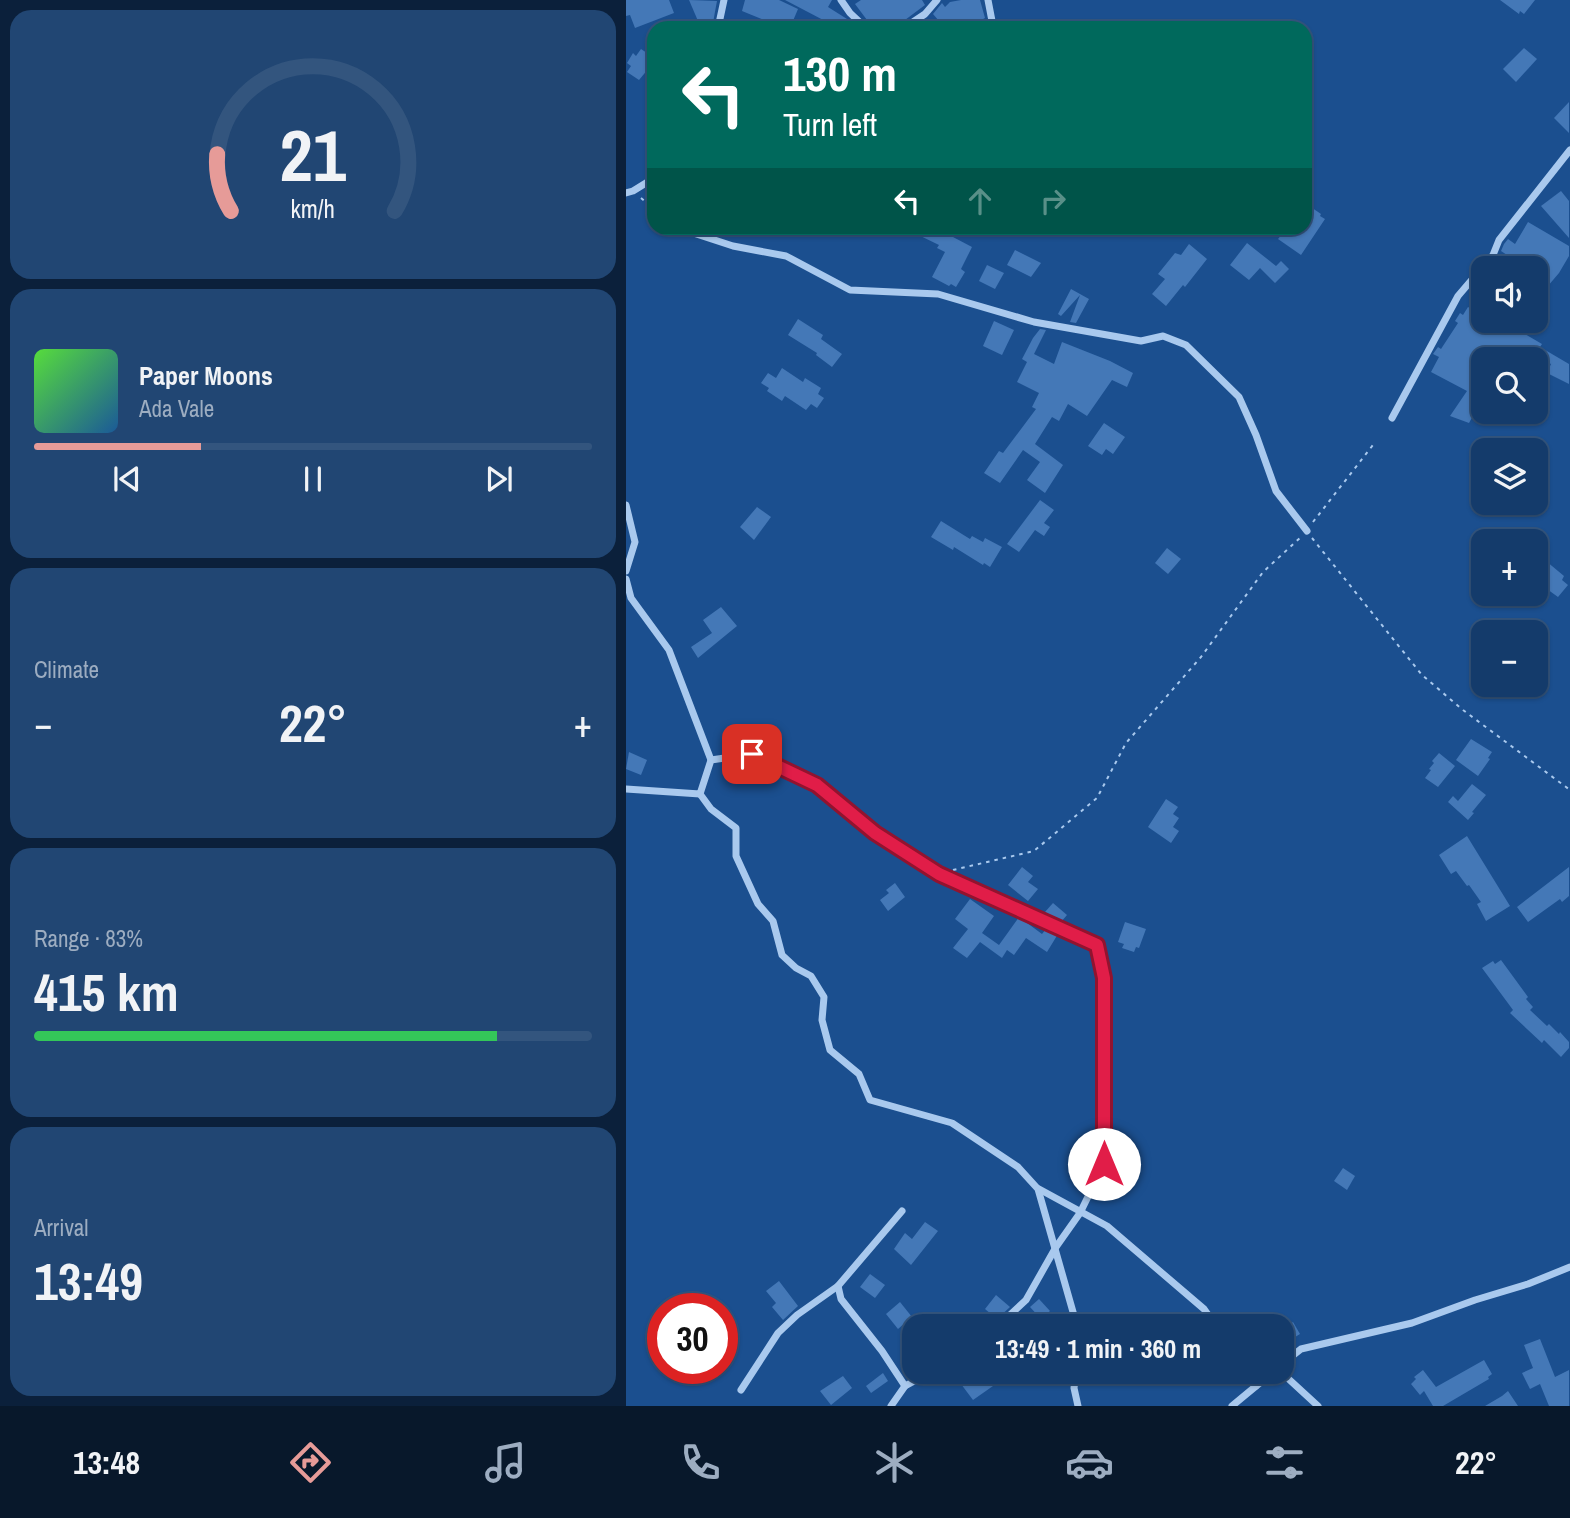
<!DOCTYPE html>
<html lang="en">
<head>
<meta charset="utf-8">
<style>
	:root { --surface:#143b6b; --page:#214673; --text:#f1f3f6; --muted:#9dadc1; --line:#33557e; --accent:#e69b98 }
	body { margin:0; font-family:"Archivo Narrow",sans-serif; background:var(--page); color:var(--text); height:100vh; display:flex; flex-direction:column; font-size:26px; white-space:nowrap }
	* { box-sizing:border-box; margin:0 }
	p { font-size:23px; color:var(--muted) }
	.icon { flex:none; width:38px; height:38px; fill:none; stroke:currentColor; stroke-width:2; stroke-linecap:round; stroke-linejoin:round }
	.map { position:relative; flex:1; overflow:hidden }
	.details { display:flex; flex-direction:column; gap:10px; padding:10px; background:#0b203b; width:626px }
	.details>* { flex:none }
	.banner { position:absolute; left:21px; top:21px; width:665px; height:214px; border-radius:21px; box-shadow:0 2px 5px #0004,0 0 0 2px var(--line); background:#00695c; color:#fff; overflow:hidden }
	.controls { position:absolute; left:845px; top:256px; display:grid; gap:14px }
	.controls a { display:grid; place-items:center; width:77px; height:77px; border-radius:14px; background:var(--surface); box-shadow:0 2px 5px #0004,0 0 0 2px var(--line); font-size:35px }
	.speed { position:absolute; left:21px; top:1293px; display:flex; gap:14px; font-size:35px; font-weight:700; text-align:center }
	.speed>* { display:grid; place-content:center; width:91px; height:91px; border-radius:50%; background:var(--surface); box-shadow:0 2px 5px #0004,0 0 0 2px var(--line); line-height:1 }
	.speed .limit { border:10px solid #d22; background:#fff; color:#111 }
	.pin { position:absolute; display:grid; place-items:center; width:60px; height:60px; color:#fff; margin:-30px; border-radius:14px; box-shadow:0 4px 10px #0006 }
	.me { position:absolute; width:77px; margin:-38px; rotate:0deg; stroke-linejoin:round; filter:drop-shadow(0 0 5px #0008) }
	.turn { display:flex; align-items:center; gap:24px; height:147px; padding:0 21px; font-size:32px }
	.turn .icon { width:91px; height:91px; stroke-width:2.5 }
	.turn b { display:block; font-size:49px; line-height:60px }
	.lanes { display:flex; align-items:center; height:66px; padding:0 21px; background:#0003; justify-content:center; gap:35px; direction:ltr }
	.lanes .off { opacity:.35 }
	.big { font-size:52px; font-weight:700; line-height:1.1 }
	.details .widget { flex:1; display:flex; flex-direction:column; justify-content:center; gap:10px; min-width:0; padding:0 24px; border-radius:21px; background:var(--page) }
	.details .dial { align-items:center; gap:0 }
	.dial svg { height:182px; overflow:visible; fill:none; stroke:var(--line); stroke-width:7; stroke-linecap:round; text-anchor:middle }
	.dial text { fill:var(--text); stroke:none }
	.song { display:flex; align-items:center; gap:21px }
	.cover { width:84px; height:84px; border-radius:10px; background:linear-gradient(135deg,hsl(110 70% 55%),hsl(210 70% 35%)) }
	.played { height:7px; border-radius:4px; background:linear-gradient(90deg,var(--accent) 30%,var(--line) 30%) }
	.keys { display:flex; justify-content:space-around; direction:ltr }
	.heat { display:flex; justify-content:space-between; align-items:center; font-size:38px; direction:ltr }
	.charge { height:10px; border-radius:5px; background:linear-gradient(90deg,#34c759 83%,var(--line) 0) }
	.trip { position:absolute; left:276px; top:1314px; width:392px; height:70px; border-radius:21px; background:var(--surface); box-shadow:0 2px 5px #0004,0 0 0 2px var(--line); font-weight:700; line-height:70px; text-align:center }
	.menu { display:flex; height:112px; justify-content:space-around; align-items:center; background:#08182b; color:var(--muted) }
	.menu .icon { width:49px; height:49px }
	.menu .on { color:var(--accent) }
	.menu b { font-size:32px; color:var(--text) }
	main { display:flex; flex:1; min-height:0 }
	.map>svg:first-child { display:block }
	.building { fill:#4478b7 }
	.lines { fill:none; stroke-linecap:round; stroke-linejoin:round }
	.path { stroke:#a9c9ee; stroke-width:2; stroke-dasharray:3.5 5; stroke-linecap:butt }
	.street { stroke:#a9c9ee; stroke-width:7 }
	.route-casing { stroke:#92132f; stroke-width:18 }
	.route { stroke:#e11d48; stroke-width:12 }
</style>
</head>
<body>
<main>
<section class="details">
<div class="widget dial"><svg viewBox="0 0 100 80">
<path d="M14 69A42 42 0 1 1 86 69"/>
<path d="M14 69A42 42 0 0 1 8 44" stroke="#e69b98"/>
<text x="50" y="56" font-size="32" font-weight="700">21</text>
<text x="50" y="72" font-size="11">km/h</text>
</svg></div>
<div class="widget">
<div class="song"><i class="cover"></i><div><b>Paper Moons</b><p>Ada Vale</p></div></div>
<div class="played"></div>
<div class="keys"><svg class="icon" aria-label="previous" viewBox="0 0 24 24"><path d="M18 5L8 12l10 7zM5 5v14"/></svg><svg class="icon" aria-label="pause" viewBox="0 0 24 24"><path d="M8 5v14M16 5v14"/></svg><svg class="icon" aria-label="next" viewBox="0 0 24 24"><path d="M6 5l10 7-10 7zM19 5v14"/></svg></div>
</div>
<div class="widget"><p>Climate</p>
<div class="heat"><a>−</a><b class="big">22°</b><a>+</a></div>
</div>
<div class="widget"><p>Range · 83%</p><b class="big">415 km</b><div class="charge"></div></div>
<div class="widget"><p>Arrival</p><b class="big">13:49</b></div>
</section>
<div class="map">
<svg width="944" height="1406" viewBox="0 0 944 1406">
	<rect width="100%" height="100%" fill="#1b4f8f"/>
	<g class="building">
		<path d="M0 0H43L48 13 9 28 4 15 0 16Z"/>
		<path d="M63 0 91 1 86 28H75Z"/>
		<path d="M119 0H153L172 9 164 28H158L116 11Z"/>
		<path d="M159 0H206L202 7 221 19 216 28H198L201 22Z"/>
		<path d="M235 0H296L299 5 275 23 272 28H247L229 4Z"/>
		<path d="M335 0H354L359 18 340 28H319L307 14 316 3 319 7 324 2Z"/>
		<path d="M874 0H909L898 14 894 11 893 14Z"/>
		<path d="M898 48 911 59 890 82 877 69Z"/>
		<path d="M15 49 24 55 21 58 28 62 13 80 1 72 5 66 1 63 7 53 10 56Z"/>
		<path d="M943 102V133L928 118Z"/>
		<path d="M935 191 943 201V238L915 206Z"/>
		<path d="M679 203 695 214 694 216 699 219 675 255 652 239 661 228H679Z"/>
		<path d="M902 222 943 246V256L933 273 910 300V268H872L881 255 875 251 878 244 882 239 889 244Z"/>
		<path d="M278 228H332L327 237 346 247 335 269 339 272 330 287 325 284 323 286 306 277 319 252 311 248 313 245Z"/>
		<path d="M621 243 650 266 655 261 663 269 649 283 634 268 623 280 604 265Z"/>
		<path d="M563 244 581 259 559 287 557 285 540 306 526 294 539 279 532 274 549 253 555 255Z"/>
		<path d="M389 250 415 263 405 277 381 265Z"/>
		<path d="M361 265 378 273 369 289 353 281Z"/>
		<path d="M445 289 463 299 450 323 444 322 454 295 435 316 432 314Z"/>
		<path d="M842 307 858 316V320H891L887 327 916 344 914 347 943 364V384L921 373 925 364 909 356 907 359H858V385L848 402 853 405 843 423 824 416 841 391 805 372 813 357 807 354 812 347 815 349 832 323 829 321 834 313 837 315Z"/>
		<path d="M172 319 197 335 195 339 216 354 206 367 190 355 191 353 162 335Z"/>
		<path d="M368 321 388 330 376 355 357 346Z"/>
		<path d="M414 329 420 330 408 354 428 364 436 342 484 361 507 373 501 387 486 380 461 416 442 404 433 421 426 417 409 444 437 465 419 493 401 480 414 462 397 450 374 483 358 473 373 451 377 453 410 409 406 407 413 393 391 382 401 362 396 359 407 338Z"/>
		<path d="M156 368 177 382 179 378 195 388 192 394 198 398 191 408 185 404 180 410 159 396 156 401 141 391 143 388 135 383 142 373 150 378Z"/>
		<path d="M478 423 499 437 487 454 480 449 476 455 462 446Z"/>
		<path d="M414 500 428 510 418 523 424 527 418 536 409 530 393 552 381 544Z"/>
		<path d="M131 507 145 517 128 540 114 527Z"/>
		<path d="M315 521 344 539 346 536 357 542 359 538 376 547 364 567 358 563 357 565 328 547 327 550 305 537Z"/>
		<path d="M541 548 555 559 542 574 529 563Z"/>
		<path d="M920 561 938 576 936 580 942 585 932 597 914 584 916 581 910 576V564L914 568Z"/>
		<path d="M95 607 111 626 72 658 65 647 86 633 77 620Z"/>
		<path d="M845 739 866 752 862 758 864 759 852 776 830 760Z"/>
		<path d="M3 752 21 760 15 775 0 769Z"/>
		<path d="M813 753 829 766 812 787 799 778 805 770 803 769 808 763 806 761Z"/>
		<path d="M846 784 860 795 846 812 848 813 842 820 822 802 827 796 832 801Z"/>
		<path d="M540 799 552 807 547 814 553 818 547 827 553 831 545 843 522 827Z"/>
		<path d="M841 836 884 906 860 921 851 904 855 902 843 885 841 886 830 871 825 874 813 855Z"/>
		<path d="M396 867 407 876 402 882 412 889 402 901 382 885Z"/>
		<path d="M943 867V896L936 902 934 899 902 922 891 907Z"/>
		<path d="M269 883 279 897 262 911 254 900 263 893 260 890Z"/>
		<path d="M344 899 368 916 356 933 373 945 393 917 416 934 420 929 432 934 421 952 400 938 388 955 381 950 376 958 354 942 341 958 327 948 342 929 329 919Z"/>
		<path d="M427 903 441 915 435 922 419 912Z"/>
		<path d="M499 922 520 929 513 948 510 947 508 952 496 948 498 944 492 942Z"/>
		<path d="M875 960 902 997 900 999 907 1007 904 1010 921 1026 923 1024 933 1034 934 1032 943 1042V1048L935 1057 918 1040 916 1043 884 1013 887 1010 856 968 867 961 869 964Z"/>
		<path d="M717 1168 729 1176 721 1190 708 1181Z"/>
		<path d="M299 1222 312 1231 285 1265 268 1249 279 1233 286 1239Z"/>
		<path d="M244 1274 259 1285 249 1298 234 1287Z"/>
		<path d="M153 1281 172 1306 157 1320 146 1307 150 1303 140 1291Z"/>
		<path d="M370 1295 384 1307 371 1319 359 1309Z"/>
		<path d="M413 1299 424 1311 415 1319 404 1307Z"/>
		<path d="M274 1302 286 1317 272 1329 260 1314Z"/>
		<path d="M667 1322 674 1334 661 1342 656 1329Z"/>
		<path d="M914 1339 929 1377 943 1370V1406H923L914 1384 904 1389 896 1373 907 1368 898 1345Z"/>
		<path d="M289 1340V1374H288L275 1355 277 1353 275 1349Z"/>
		<path d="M858 1360 866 1374 862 1377 863 1379 817 1406H807L798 1391 794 1395 785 1384 790 1379 788 1377 797 1370 810 1387Z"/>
		<path d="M326 1372H356L367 1386 347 1400Z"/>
		<path d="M257 1373 262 1381 245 1393 240 1386Z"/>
		<path d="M217 1376 226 1388 205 1405 194 1391Z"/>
		<path d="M882 1391 892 1406H859L876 1396Z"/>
	</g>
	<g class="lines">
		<g class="path">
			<path d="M15 198 28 209"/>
			<path d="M687 522 747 445"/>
			<path d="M686 538 796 675 837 710 944 790"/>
			<path d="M327 870 408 851 471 798 500 743 575 657 637 572 675 537"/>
		</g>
		<g class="street">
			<path d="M215 0 224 13 240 28"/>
			<path d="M92 28 98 0"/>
			<path d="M278 28 299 14 311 0"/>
			<path d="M357 28 366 21 362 0"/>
			<path d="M0 193 7 191 28 178"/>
			<path d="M52 228 107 246 160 256 224 290 312 294 408 322 515 341 537 336 560 345 613 397 630 435 650 491 681 531"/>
			<path d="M766 418 832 296 867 255 873 240 944 150"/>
			<path d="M0 505 9 542 0 571"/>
			<path d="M0 579 5 598 43 650 85 760"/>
			<path d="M0 789 74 794 85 760 126 754 191 785 249 833 312 874 471 945 478 978V1164L454 1213 430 1247 400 1300 372 1326"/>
			<path d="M74 794 85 809 110 828V856L132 904 147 921 156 955 170 968 185 976 198 997 196 1020 204 1050 233 1074 244 1100 326 1123 392 1167 412 1189 451 1326"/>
			<path d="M413 1189 481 1226 578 1309 590 1326"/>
			<path d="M276 1211 212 1286 215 1299 256 1351 279 1386"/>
			<path d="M656 1364 675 1349 786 1323 849 1300 902 1284 944 1267"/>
			<path d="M450 1372 448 1388 452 1406"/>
			<path d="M621 1372 630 1386"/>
			<path d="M655 1372 692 1406"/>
			<path d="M115 1390 152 1333 171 1315 212 1286"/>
			<path d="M265 1406 279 1386 305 1372"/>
			<path d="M606 1406 647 1372"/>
		</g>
	</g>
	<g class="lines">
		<defs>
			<path id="route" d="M126 754 191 785 249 833 313 874 471 945 478 978V1164"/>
		</defs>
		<use href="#route" class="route-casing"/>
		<use href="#route" class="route"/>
	</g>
</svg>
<div class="controls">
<a><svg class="icon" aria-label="sound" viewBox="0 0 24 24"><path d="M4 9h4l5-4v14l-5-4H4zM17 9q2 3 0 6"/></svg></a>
<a><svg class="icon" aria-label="search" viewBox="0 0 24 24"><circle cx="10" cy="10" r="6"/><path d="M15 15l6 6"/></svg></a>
<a><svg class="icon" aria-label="layers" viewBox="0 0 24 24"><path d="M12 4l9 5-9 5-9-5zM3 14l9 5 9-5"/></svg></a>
<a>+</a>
<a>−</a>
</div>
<div class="speed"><div class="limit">30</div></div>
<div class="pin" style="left:126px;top:754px;background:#d93025"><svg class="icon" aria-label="arrive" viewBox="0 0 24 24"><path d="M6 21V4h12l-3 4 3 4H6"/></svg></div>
<svg class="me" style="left:478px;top:1164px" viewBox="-20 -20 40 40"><circle r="19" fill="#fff"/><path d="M0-13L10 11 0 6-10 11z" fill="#e11d48"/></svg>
<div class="trip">13:49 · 1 min · 360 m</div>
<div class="banner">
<div class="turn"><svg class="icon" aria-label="left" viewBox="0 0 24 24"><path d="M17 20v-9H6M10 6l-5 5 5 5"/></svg><div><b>130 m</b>Turn left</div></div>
<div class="lanes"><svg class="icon" aria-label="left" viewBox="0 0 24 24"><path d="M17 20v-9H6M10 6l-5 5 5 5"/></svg><svg class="icon off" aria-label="ahead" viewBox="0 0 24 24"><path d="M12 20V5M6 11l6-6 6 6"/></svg><svg class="icon off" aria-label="right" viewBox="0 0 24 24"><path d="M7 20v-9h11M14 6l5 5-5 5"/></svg></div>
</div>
</div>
</main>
<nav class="menu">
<b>13:48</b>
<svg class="icon on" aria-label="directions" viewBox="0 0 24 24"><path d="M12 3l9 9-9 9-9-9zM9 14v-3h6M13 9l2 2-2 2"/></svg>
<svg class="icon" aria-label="music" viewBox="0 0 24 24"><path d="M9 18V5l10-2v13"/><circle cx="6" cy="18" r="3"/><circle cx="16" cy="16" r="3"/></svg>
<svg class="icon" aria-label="phone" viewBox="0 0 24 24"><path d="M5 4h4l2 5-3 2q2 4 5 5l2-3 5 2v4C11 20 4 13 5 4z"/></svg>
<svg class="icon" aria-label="climate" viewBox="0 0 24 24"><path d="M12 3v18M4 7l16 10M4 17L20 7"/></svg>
<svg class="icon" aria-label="car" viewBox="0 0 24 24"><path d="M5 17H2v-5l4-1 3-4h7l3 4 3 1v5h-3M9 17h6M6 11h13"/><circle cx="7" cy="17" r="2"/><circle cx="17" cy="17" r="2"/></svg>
<svg class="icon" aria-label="filters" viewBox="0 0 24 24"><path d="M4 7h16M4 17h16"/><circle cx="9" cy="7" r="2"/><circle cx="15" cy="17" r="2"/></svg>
<b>22°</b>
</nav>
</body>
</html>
